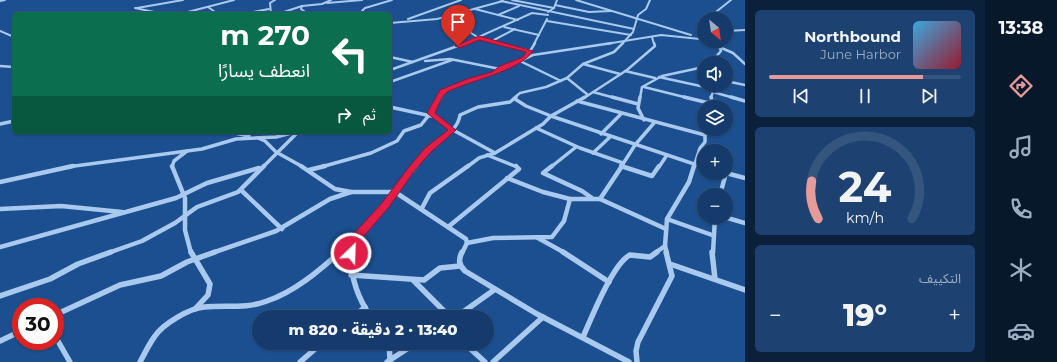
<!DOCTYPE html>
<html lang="ar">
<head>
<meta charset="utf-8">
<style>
	:root { --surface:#143b6b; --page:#1d4271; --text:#f1f3f6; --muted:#9dadc1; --line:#33557e; --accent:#e69b98 }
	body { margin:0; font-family:Montserrat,"Noto Sans Arabic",sans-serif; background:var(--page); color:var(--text); direction:rtl; height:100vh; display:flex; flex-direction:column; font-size:15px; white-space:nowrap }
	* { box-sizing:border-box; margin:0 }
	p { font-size:13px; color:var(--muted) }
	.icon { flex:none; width:22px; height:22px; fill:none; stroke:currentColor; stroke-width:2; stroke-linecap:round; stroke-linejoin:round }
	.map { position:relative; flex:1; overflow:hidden; direction:ltr }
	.drawer { display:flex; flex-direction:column; gap:10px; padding:10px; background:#0b203b; width:240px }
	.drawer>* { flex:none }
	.hud { position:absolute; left:12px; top:12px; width:380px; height:122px; border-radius:6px; box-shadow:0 1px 3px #0004,0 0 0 1px var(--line); direction:rtl; background:#0b6e4f; color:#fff; overflow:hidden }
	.needle { width:26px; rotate:151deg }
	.controls { position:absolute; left:697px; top:12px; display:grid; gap:8px }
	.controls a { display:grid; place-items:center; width:36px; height:36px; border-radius:50%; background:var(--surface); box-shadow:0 1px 3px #0004,0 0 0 1px var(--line); font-size:20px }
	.speed { position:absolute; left:12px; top:298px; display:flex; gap:8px; font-size:20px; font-weight:700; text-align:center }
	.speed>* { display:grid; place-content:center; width:52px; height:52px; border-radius:50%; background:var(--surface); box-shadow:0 1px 3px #0004,0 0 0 1px var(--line); line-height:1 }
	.speed .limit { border:6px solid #d22; background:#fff; color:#111 }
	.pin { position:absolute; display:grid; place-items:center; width:34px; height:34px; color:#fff; margin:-41px -17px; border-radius:50% 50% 50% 0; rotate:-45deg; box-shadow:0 0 4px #0007 }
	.pin .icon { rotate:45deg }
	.me { position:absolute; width:44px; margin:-22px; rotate:24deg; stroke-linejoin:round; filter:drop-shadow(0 0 3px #0008) }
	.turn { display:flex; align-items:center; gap:14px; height:84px; padding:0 16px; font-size:18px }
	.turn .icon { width:52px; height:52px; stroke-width:2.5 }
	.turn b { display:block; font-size:28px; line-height:34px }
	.then { display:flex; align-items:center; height:38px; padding:0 16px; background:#0003; gap:8px; font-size:15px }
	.big { font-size:30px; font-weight:800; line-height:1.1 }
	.drawer .tile { flex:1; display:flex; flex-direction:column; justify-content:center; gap:6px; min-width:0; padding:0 14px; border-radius:6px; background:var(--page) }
	.drawer .dial { align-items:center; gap:0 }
	.dial svg { height:104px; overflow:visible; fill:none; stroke:var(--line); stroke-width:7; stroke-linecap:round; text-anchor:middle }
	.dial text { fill:var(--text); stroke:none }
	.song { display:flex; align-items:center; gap:12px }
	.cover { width:48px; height:48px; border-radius:6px; background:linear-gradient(135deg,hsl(200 70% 55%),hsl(350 70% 35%)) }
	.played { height:4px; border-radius:2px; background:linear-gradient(90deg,var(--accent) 80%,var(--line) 80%) }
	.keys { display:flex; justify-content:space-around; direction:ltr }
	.heat { display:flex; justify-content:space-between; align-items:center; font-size:22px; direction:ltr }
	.trip { position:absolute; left:252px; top:310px; width:242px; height:40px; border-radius:20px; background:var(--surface); box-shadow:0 1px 3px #0004,0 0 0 1px var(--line); font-weight:800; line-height:40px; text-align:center; direction:rtl }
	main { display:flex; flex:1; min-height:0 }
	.dock { display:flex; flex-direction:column; width:72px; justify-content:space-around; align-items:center; background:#08182b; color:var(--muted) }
	.dock .icon { width:28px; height:28px }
	.dock .selected { color:var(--accent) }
	.dock b { font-size:18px; color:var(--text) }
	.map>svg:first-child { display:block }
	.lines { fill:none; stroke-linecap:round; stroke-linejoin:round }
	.minor-far4 { stroke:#a9c9ee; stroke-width:2 }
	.minor-far3 { stroke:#a9c9ee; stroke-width:2.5 }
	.minor-far2 { stroke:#a9c9ee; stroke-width:3.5 }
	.minor-far1 { stroke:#a9c9ee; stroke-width:4.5 }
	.minor { stroke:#a9c9ee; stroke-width:5.5 }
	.route { fill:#e11d48; stroke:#92132f }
</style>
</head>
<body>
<main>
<nav class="dock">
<b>13:38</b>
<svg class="icon selected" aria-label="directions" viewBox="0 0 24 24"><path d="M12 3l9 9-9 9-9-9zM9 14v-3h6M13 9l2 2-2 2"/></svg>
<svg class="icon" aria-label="music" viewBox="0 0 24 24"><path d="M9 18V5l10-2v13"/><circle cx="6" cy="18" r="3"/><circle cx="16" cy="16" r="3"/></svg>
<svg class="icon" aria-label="phone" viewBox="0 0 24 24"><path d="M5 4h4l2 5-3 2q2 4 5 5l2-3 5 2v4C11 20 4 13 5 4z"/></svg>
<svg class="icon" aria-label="climate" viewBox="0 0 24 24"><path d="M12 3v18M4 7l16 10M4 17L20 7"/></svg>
<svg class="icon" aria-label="car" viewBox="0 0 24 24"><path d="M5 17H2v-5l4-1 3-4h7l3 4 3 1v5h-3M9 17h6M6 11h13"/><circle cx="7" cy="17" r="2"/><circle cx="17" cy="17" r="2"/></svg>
</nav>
<section class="drawer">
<div class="tile">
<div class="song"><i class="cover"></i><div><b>Northbound</b><p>June Harbor</p></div></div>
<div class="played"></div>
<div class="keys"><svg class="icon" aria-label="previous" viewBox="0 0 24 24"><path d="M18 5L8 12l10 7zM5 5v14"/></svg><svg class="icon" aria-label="pause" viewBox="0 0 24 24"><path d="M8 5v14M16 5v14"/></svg><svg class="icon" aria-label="next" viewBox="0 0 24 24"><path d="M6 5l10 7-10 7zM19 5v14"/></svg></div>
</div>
<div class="tile dial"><svg viewBox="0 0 100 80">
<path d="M14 69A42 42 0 1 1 86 69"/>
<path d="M14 69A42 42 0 0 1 9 40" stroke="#e69b98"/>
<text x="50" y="56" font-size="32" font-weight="700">24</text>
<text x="50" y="72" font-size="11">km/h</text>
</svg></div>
<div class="tile"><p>التكييف</p>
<div class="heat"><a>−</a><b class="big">19°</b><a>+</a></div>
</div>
</section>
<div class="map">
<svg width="745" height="362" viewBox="0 0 745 362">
	<rect width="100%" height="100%" fill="#1b4f8f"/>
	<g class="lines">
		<g class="minor-far4">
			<path d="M512 0 554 8"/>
			<path d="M576 0 691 35"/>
			<path d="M0 1 5 0"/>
			<path d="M501 1 634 29"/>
			<path d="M327 3 362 0"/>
			<path d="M555 5 589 12 611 11"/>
			<path d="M302 6 301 9 308 14"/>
			<path d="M208 7 218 14"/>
			<path d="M135 8 159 13H182"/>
			<path d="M137 8 183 0"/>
			<path d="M475 9 518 20"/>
			<path d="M548 12 554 8 557 0"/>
			<path d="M180 14 234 0"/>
			<path d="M243 14 269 9"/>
			<path d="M271 14 270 3 275 0"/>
			<path d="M278 14 302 6 322 4 331 0"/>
			<path d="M364 14 362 11 365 8 392 0"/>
			<path d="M498 15 519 6"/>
			<path d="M447 16 464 22 471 33 479 38 501 44"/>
			<path d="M408 19 461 0"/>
			<path d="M707 19 731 0"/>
			<path d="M547 21 631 35"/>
			<path d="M390 23 437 19 503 1"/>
			<path d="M704 25 702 33 704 39"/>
			<path d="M504 27 539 35"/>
			<path d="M0 31 14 37"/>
			<path d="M726 31 745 30"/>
			<path d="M652 37 654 44"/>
			<path d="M706 41 712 44"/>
			<path d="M490 42 515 29"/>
			<path d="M463 44 532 13 548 15"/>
			<path d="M534 44 547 19"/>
			<path d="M606 44 661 35 700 39"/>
			<path d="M622 44 633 32 638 15 646 9 650 0"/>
		</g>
		<g class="minor-far3">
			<path d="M497 43 530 51"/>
			<path d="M710 43 733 53 745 64"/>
			<path d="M529 53 535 43"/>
			<path d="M390 57 413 62"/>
			<path d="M425 61 450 59 500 69"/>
			<path d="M520 61 561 81"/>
			<path d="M714 63V59L721 51 719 46"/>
			<path d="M583 64 620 74"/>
			<path d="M0 66 14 67"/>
			<path d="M390 70 466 43"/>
			<path d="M625 71 655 78"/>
			<path d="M659 77 714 89"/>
			<path d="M567 78 588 95"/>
			<path d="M726 81 745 85"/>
			<path d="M390 82 452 60"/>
			<path d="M644 87 688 98"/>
			<path d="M593 92 615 98"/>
			<path d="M713 92 734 98"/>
			<path d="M440 98 446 89 494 73 533 55 612 43"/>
			<path d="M514 98 520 93 546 87 567 78 583 64 614 52 623 43"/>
			<path d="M584 98 627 70 655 46 654 43"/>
			<path d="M640 98 642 87 662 76 704 67"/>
			<path d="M711 98 715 85"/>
		</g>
		<g class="minor-far2">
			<path d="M441 97 431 111V114L453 130 495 153"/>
			<path d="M612 97 638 104"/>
			<path d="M640 97 638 108 644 120"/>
			<path d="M684 97 713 104"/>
			<path d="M731 97 745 101"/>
			<path d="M515 99 526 106 551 116 703 167"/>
			<path d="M577 101 705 135"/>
			<path d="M390 107 431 116"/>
			<path d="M708 107 713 104 711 97"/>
			<path d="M0 124 14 121"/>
			<path d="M536 128 580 148 623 163"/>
			<path d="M230 132 249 136"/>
			<path d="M601 134 621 114"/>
			<path d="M258 138 265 141 276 152 303 167"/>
			<path d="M593 153 610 137"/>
			<path d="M487 155 517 167"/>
			<path d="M621 166 623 167"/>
			<path d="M67 167 202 149 236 139 276 137 295 132"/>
			<path d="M172 167 174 161 187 151"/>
			<path d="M263 167 298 132"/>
			<path d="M321 167 371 153 397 141 404 131 421 125 429 115"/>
			<path d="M415 167C420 161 424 154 429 149 440 139 458 131 460 115L478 107 510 102 516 97"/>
			<path d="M467 167 479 158 495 153 543 124 551 116 585 97"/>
			<path d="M551 167 576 147"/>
			<path d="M621 167 635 145 654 123"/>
			<path d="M659 167 667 155"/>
			<path d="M694 167 700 148 705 142V129"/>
		</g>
		<g class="minor-far1">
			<path d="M172 166 185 198V230L191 253"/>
			<path d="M301 166 335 189 351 192H395L466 239 467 243"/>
			<path d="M552 166 543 173 582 191 592 198"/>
			<path d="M621 166 652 176 659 166"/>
			<path d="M700 166 704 167"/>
			<path d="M309 170 325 166"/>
			<path d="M726 173 745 178"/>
			<path d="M507 178 543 192 570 199H600L666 229"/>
			<path d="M0 182 73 166"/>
			<path d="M241 190 282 229"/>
			<path d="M720 195 726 173"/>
			<path d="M600 199 622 166"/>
			<path d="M422 208 430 193 468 166"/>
			<path d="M0 209 61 206 122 212"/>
			<path d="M724 217 745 223"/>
			<path d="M667 219 712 235"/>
			<path d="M448 227 519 169 516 166"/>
			<path d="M538 238 565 253"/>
			<path d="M467 243 493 238 552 237 564 221 570 199"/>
			<path d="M0 247 176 198 207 183 259 168"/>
			<path d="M108 253 142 241 175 223 197 207 238 192 264 166"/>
			<path d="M212 253 276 231 330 199 351 192"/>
			<path d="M339 253 359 235 416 166"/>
			<path d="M351 253 352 243"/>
			<path d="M462 253 467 243"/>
			<path d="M655 253 665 246"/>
			<path d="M667 253 665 246 667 219 689 182 694 166"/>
			<path d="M713 253 715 217"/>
		</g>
		<g class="minor">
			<path d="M191 252 210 284 208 295 195 309"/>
			<path d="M351 252C350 277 357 297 371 317"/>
			<path d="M462 252C458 260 459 265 465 271L537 314 629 362"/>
			<path d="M563 252 609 282"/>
			<path d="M712 252 715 279"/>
			<path d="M670 264 745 290"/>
			<path d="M351 275 424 280 440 268 460 266"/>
			<path d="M413 280 450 317"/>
			<path d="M0 296 50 279 78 264 111 252"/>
			<path d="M55 315 120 285 161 276 187 262 215 252"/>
			<path d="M353 317 365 307"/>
			<path d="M456 317 494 290"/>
			<path d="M55 336 70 362"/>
			<path d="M583 337C591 319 613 263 630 255L650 257 657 252"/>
			<path d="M0 341 21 331"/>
			<path d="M389 343 390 360"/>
			<path d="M464 343 485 362"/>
			<path d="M140 362C145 353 149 344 155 336 163 324 190 308 204 307 226 305 246 309 267 301 294 292 319 271 340 252"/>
			<path d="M300 362 322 343"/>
			<path d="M387 362 416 343"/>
			<path d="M493 362 543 317"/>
			<path d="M637 362 636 351 638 342 672 276 666 252"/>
		</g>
	</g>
	<path class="route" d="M479 36 533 51C520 70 480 78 459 87 455 89 448 90 445 94 441 98 438 107 435 113L456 130 431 152 415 170 389 207 357 244 354 256H347L345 253 348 240 382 203 409 167 425 148 448 130 427 113 440 90 467 79 492 72 500 66 523 57 526 52 479 40 460 48 455 46Z"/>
</svg>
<div class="controls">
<a><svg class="needle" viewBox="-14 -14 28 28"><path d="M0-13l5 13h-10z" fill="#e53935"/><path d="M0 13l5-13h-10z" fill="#9dadc1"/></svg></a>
<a><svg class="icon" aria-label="sound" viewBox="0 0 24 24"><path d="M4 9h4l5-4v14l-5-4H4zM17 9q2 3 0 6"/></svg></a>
<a><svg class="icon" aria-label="layers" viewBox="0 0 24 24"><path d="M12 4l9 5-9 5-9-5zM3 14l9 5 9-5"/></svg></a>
<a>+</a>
<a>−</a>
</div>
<div class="speed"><div class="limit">30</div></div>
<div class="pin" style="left:458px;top:46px;background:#d93025"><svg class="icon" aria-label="arrive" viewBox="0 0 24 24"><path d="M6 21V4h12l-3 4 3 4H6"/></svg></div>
<svg class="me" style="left:351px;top:253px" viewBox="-20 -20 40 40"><circle r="17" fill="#e11d48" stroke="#fff" stroke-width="3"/><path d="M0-11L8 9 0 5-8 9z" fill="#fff"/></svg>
<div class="trip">13:40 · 2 دقيقة · 820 m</div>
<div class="hud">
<div class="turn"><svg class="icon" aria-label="left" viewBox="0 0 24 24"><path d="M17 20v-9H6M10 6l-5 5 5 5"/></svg><div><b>270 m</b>انعطف يسارًا</div></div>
<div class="then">ثم<svg class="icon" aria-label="right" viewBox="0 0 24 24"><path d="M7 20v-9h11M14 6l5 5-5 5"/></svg></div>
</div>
</div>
</main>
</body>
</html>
